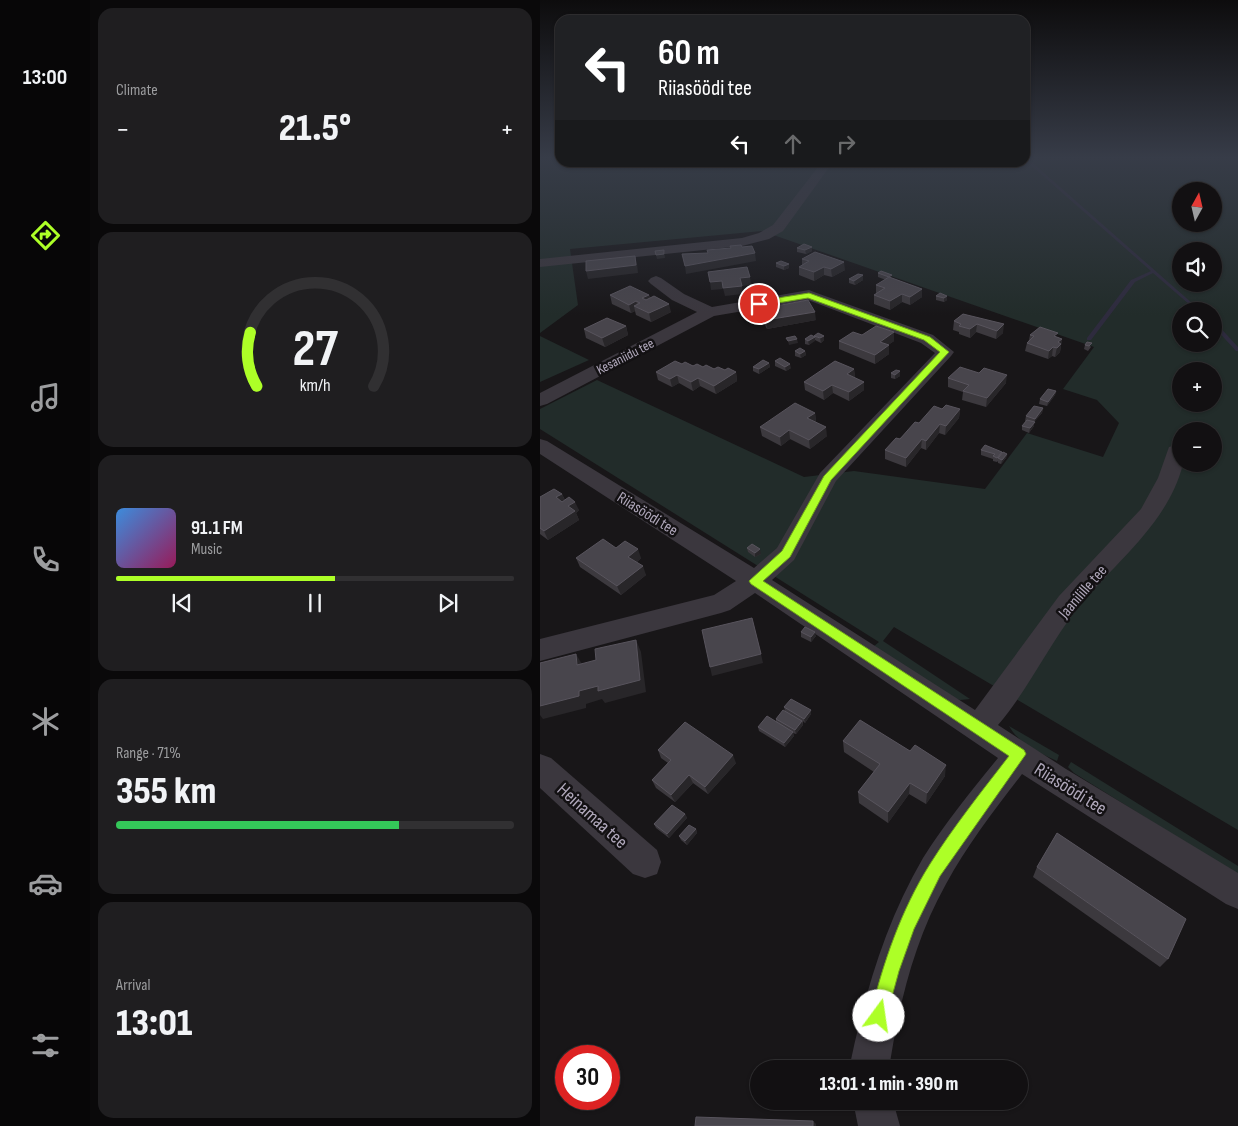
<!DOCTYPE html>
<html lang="en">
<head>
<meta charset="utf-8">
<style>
	:root { --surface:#121012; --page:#1f1e20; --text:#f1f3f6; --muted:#9c9d9f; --line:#313032; --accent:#adff27 }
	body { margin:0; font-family:"Sofia Sans Condensed",sans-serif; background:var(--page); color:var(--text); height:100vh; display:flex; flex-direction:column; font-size:19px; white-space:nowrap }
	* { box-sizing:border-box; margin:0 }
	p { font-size:16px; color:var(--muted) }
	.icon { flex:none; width:28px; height:28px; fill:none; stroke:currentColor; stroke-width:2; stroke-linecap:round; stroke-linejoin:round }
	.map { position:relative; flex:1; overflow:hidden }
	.panel { display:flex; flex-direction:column; gap:8px; padding:8px; background:#0a090a; width:450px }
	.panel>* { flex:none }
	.hud { position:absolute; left:15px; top:15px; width:475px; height:152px; border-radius:15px; box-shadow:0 1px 4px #0004,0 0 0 1px var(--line); background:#202124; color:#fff; overflow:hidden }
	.needle { width:32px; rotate:8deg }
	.tools { position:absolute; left:632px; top:182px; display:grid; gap:10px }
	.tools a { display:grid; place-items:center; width:50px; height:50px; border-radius:50%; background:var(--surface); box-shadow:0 1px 4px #0004,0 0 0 1px var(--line); font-size:25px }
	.speed { position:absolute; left:15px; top:1045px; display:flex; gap:10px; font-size:25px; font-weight:700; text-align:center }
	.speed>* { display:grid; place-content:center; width:65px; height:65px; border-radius:50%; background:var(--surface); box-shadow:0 1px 4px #0004,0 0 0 1px var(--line); line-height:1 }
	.speed .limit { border:8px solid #d22; background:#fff; color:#111 }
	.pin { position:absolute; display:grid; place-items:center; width:42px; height:42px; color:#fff; margin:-21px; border:2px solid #fff; border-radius:50%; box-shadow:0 1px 5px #0007 }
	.me { position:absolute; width:55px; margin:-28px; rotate:14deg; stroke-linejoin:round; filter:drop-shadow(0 0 4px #0008) }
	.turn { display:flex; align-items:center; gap:18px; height:105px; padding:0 20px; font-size:22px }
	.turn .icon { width:65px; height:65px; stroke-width:2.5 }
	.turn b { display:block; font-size:35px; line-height:42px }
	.lanes { display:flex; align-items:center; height:48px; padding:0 20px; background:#0003; justify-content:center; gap:25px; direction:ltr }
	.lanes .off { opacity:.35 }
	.big { font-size:38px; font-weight:800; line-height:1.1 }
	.panel .tile { flex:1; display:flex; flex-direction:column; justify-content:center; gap:8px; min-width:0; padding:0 18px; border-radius:15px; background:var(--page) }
	.panel .dial { align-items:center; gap:0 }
	.dial svg { height:130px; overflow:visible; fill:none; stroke:var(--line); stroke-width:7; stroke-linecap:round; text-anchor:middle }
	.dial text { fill:var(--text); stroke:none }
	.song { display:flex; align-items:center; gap:15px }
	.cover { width:60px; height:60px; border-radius:8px; background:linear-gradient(135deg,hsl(210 70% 55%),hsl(330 70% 35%)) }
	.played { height:5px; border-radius:2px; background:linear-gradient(90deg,var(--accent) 55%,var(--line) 55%) }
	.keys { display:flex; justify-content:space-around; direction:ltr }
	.heat { display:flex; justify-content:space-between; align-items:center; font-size:28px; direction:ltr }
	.charge { height:8px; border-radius:4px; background:linear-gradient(90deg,#34c759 71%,var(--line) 0) }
	.trip { position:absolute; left:210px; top:1060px; width:278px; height:50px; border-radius:25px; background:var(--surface); box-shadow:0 1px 4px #0004,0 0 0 1px var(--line); font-weight:800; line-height:50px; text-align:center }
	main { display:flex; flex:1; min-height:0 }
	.menu { display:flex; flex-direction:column; width:90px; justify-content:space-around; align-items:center; background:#070607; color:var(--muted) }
	.menu .icon { width:35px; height:35px }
	.menu .on { color:var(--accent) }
	.menu b { font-size:22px; color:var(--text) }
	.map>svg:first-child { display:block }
	.green { fill:#222c2a; fill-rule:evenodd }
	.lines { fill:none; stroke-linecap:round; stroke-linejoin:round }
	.stream { fill:#2e2b3e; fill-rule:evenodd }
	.minor { fill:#3b373e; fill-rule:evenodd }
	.wall { fill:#3c393e }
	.shaded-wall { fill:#282629 }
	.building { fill:#48454c; stroke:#58545d }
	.route { fill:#adff27; stroke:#70a619 }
	.labels { text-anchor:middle; stroke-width:5; stroke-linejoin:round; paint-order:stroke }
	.far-street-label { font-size:14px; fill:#afa7ba; stroke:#131113 }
	.street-label { font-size:16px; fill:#afa7ba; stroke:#131113 }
	.near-street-label { font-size:19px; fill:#afa7ba; stroke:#131113 }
</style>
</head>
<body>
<main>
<nav class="menu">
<b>13:00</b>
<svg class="icon on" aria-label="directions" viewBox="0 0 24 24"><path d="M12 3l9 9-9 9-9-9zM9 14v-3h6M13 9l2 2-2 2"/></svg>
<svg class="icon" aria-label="music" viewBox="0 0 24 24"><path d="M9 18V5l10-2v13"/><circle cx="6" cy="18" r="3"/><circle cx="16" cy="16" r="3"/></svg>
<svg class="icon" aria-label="phone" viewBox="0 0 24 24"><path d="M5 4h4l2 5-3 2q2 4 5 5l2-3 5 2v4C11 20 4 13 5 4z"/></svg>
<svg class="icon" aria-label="climate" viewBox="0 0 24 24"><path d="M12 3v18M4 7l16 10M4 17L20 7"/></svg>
<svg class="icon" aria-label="car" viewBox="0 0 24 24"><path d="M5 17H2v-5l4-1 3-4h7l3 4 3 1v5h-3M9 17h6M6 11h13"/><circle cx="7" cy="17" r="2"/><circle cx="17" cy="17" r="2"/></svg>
<svg class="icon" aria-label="filters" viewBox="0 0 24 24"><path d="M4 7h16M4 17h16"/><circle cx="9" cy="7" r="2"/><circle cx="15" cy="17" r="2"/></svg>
</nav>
<section class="panel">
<div class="tile"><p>Climate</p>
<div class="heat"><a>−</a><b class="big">21.5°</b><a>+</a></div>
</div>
<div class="tile dial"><svg viewBox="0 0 100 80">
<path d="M14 69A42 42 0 1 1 86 69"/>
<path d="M14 69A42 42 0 0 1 10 36" stroke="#adff27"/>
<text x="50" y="56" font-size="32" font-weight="700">27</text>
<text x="50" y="72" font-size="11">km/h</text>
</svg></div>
<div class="tile">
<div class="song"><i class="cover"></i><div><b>91.1 FM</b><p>Music</p></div></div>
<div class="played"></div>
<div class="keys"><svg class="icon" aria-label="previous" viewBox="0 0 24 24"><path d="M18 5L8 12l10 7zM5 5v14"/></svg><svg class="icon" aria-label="pause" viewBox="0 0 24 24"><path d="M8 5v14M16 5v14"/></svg><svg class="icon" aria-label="next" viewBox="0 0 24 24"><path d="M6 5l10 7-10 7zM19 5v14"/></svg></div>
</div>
<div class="tile"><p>Range · 71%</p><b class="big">355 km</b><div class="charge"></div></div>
<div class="tile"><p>Arrival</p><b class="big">13:01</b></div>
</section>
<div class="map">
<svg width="698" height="1126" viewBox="0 0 698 1126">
	<rect width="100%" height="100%" fill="#181618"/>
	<g class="green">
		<path d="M0 158H20V162H485V158H698V830L354 627 343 641 430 699 420 700 414 698 333 647 339 642 0 429V409L57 380 264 477 314 471 445 489 487 433 563 457 579 423 557 400 523 389 554 347 222 231 30 249 38 305 0 333ZM641 191H674V224H641ZM641 251H674V284H641ZM641 311H674V344H641ZM641 371H674V404H641ZM641 431H674V464H641Z"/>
		<path d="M0 336 49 360 0 382Z"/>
		<path d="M469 726 519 755 517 761C501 754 478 743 469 726Z"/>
		<path d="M531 762 698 866V875L534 773 528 767Z"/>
	</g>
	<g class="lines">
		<g class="stream">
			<path d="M485 158H487L661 311H657L613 273 595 282 551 340H547V338L591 280 611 271 485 160Z"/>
			<path d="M674 323H676L698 347V351H696L674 327Z"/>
		</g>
		<g class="minor">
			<path d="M282 162H293L243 231 229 239 202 246 0 267V259L202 238 219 233 233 225Z"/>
			<path d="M116 276 121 278 144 294 172 307 269 290 274 292 393 335 414 352 411 356 296 481 254 560 232 580 435 710 519 596 601 509 618 478 629 447 636 445 641 446V464H643C628 524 574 563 537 609 508 646 488 690 458 725L526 769 698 873V909L686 904 482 774C455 809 427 845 406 884 374 941 359 1004 349 1069H309C324 996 345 923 383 858 405 823 432 790 458 758L215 593 190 610 181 613 0 661V639L174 595 196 581 0 454V439L7 441 214 568 237 548 280 473 395 353 381 343 268 300 174 316 7 404 0 406V393L157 312 132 300 111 284 108 281 111 278Z"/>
			<path d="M0 754 11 758 117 850 121 862 117 874 105 878 93 874 0 788Z"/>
			<path d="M313 1101H353L360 1126H318Z"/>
		</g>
	</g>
	<g class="wall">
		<path d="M257 248 272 251 266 254 257 252Z"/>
		<path d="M262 259 305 270 292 277 284 275 274 281 259 275V267L262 265Z"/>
		<path d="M236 263 249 264V268L244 270 236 267Z"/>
		<path d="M341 271 352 278 382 289V297L370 305 362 302 350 310 334 304V295L336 294V285L346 280 338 277V273Z"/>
		<path d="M309 279 323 280 315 285 309 283Z"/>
		<path d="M70 295H109L110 298 131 312 111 322 96 315 95 311 91 313 72 304Z"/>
		<path d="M396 296H407V300L404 302 396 300Z"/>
		<path d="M220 309 276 320 227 329 221 317Z"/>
		<path d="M423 314 463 333 456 339 436 332 430 338 419 334V332L413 330 414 321Z"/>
		<path d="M86 326 88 335 65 347 46 338 44 329Z"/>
		<path d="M322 335 354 341 348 345 349 354 335 364 299 349V341Z"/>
		<path d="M490 335 517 337 522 339 520 352 515 357 512 356 508 359 485 351 487 343 489 340Z"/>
		<path d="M274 336 284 340 281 343 275 340 269 345 265 344V339Z"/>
		<path d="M547 342 551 347 548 351 544 349 545 345Z"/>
		<path d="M255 351H265L266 355 261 358 255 356Z"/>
		<path d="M235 361 251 368 246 371 235 366Z"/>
		<path d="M229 363 230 367 219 374 213 371V367Z"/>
		<path d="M142 364 196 372 197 381 176 394 160 386 153 391 139 383 132 387 118 380 116 372Z"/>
		<path d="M314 369 315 378 324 382V390L309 401 293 393 284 400 265 390 264 382Z"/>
		<path d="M351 373 360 376 355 379 351 378Z"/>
		<path d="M408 378 466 383 446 407 422 400 423 392 408 387Z"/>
		<path d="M516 391 515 395 507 406 499 404 500 399Z"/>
		<path d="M503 408 502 413 494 422V426L489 433 482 430V426L486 421H485L486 416Z"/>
		<path d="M402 409H420L419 418 405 435 399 433 386 450 381 448 366 467 345 459V450L379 423Z"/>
		<path d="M275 413 276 421 275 422 287 436 270 449 250 439 241 446 222 436 220 427Z"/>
		<path d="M441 450 461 454H467L466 458 461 464 458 463V461L457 462 453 461V459L441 455Z"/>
		<path d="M22 494 25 500 39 510 36 513 39 520 8 540 0 534V497Z"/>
		<path d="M76 548 101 558 97 562 106 575 81 595 40 567 36 558Z"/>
		<path d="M207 548 221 554 215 557 208 552Z"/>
		<path d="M261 632 276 636 271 642 261 637Z"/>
		<path d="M244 707 271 710V714L265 723 263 721V725L256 734 253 733 254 736 245 747 219 731 218 727 236 721V719L245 711Z"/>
		<path d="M303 741 405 776 386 804 369 794 348 823 319 803 318 792 334 772 304 752Z"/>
		<path d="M118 750 196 763 168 794 153 783 135 802 116 788 112 780 128 763 121 758Z"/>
		<path d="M145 814 147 818 129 838 116 828 114 824Z"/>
		<path d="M156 829 157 833 147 845 141 840 139 836Z"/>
		<path d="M497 867 628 959 620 967 493 877Z"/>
	</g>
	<g class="shaded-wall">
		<path d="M272 247V251L266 254 265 250Z"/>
		<path d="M124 250 125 258 117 259 116 255Z"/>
		<path d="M215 253 216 261 146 274 145 266Z"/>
		<path d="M95 256 97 264 98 273 48 279 46 271Z"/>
		<path d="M304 262 305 270 292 277 291 269Z"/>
		<path d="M249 264V268L244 270V266Z"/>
		<path d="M284 267V275L274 281V272Z"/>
		<path d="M323 275V280L315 285 314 281Z"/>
		<path d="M210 277 211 285 202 286 203 294 185 296 183 288 200 278Z"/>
		<path d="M182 281 183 289 171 290 170 282Z"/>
		<path d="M382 289V297L370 305V297Z"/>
		<path d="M221 292V296L214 297V293Z"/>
		<path d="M362 294V302L350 310V301Z"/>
		<path d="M109 295 111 303 102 298Z"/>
		<path d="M407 296V300L404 302V298Z"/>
		<path d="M96 301 98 308 94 306 95 311 91 313 89 305Z"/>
		<path d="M129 304 131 312 111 322 109 313Z"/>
		<path d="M275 312 276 320 227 329 226 320Z"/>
		<path d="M437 324 436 332 430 338V329Z"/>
		<path d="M464 324 463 333 456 339 457 331Z"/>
		<path d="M86 326 88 335 65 347 62 338Z"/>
		<path d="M354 332V341L340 351V342Z"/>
		<path d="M284 336V340L281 343 280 338Z"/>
		<path d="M275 337V341L269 345 268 341Z"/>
		<path d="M257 339 258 343 249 345 248 341Z"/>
		<path d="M522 339 520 352 515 357 518 342Z"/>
		<path d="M349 345V354L335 364V355Z"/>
		<path d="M513 347 512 356 508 359 509 351Z"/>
		<path d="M265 351 266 355 261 358 260 354Z"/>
		<path d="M229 363 230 367 219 374V369Z"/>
		<path d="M250 364 251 368 246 371 245 367Z"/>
		<path d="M314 369 315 378 307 374Z"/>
		<path d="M360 371V376L355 379V375Z"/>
		<path d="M196 372 197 381 176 394 174 386Z"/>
		<path d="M137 375 139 383 132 387 130 379Z"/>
		<path d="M467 375 466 383 446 407 447 398Z"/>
		<path d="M158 378 160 386 153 391 151 382Z"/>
		<path d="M324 382V390L309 401V392Z"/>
		<path d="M292 385 293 393 284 400 283 391Z"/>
		<path d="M516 391 515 395 507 406 508 402Z"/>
		<path d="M503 408 502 413 494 422V426L489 433 490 428 494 423 495 419Z"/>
		<path d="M420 409 419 418 405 435 406 426Z"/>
		<path d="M275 413 276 421 268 427 267 418Z"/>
		<path d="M400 424 399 433 386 450V441Z"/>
		<path d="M286 427 287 436 270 449 269 440Z"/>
		<path d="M249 430 250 439 241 446 240 437Z"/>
		<path d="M382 439 381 448 366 467V458Z"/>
		<path d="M467 454 466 458 461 464 462 460Z"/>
		<path d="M22 494 26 503 20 506 16 497Z"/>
		<path d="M35 502 39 510 36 513 39 520 8 540 4 531 28 506Z"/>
		<path d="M98 549 101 558 92 566 88 557Z"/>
		<path d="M220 549 221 554 215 557V553Z"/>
		<path d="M103 566 106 575 81 595 77 586Z"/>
		<path d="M275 632 276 636 271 642V637Z"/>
		<path d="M96 640 101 652 106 692 65 703 62 699 46 704V708L3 719 0 715V706L39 691Z"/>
		<path d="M36 654 43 666 37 665Z"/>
		<path d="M221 654 223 663 172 676 170 667Z"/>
		<path d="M271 710V714L265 723 264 719Z"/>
		<path d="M262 721 263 725 256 734 255 730Z"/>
		<path d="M253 732 254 736 245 747 244 743Z"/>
		<path d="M193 755 196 763 168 794 165 787Z"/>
		<path d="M406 765 405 776 386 804 387 793Z"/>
		<path d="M149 775 153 783 135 802 131 795Z"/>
		<path d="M370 783 369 794 348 823V812Z"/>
		<path d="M145 814 147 818 129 838 127 834Z"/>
		<path d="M156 829 157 833 147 845 145 841Z"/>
		<path d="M273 1121 276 1124V1126H273Z"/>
	</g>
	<g class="building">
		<path d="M264 244 272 247 265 250 257 248Z"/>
		<path d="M201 245 202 247 212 246 215 253 145 266 142 254 168 253 167 250 191 248 190 246Z"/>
		<path d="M124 250V254L116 255 115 251Z"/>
		<path d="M275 252 304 262 291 269 284 267 274 272 259 267 269 261 262 259Z"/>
		<path d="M95 256 96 265 46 271V261Z"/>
		<path d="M241 261 249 264 244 266 236 263Z"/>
		<path d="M207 267 210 277 200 278 202 286 183 288 182 281 170 282 168 272Z"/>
		<path d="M341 271 352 275 349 277 338 273Z"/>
		<path d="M318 274 323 275 314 281 309 279Z"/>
		<path d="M349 277 382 289 370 297 362 294 350 301 334 295 345 288 336 285Z"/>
		<path d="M90 286 109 295 102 298 106 300 114 296 129 304 109 313 94 306 100 303 96 301 89 305 70 295Z"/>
		<path d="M219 288 221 292 214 293 212 289Z"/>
		<path d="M400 293 407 296 404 298 396 296Z"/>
		<path d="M268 300 275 312 226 320 220 309Z"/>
		<path d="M423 314 464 324 457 331 437 324 430 329 419 326 421 324 414 321Z"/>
		<path d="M67 318 86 326 62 338 44 329Z"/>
		<path d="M336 326 354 332 340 342 349 345 335 355 299 341 313 332 322 335Z"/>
		<path d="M500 327 518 333 514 336 522 339 518 342 521 344 517 348 513 347 509 351 487 343 494 336 490 335Z"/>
		<path d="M278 333 284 336 280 338 274 336Z"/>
		<path d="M271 335 275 337 268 341 265 339Z"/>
		<path d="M255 336 257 339 248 341 246 338Z"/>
		<path d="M547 342 552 343 549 346 545 345Z"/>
		<path d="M260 348 265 351 260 354 255 351Z"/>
		<path d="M240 358 250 364 245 367 235 361Z"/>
		<path d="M223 360 229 363 219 369 213 367Z"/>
		<path d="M135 361 142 364 145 362 153 366 157 364 163 367 166 365 174 369 178 367 185 370 188 368 196 372 174 386 158 378 151 382 137 375 130 379 116 372Z"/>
		<path d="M295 361 314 369 307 374 324 382 309 392 292 385 283 391 264 382Z"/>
		<path d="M420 367 439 373 444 368 467 375 447 398 423 391 429 385 408 378Z"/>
		<path d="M356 370 360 371 355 375 351 373Z"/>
		<path d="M508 389 516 391 508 402 500 399Z"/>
		<path d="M255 403 275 413 267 418 286 427 269 440 249 430 240 437 220 427Z"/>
		<path d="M406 405 420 409 406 426 400 424 386 441 382 439 366 458 345 450 356 438 360 439 375 422 379 423 394 406 402 409Z"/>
		<path d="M494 406 503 408 495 419 486 416Z"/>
		<path d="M487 420 495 422 490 428 482 426Z"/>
		<path d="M445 445 462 452 457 458 453 456 455 454 441 450Z"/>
		<path d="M463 452 467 454 462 460 458 458Z"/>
		<path d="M14 489 22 494 16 497 22 502 29 497 35 502 28 506 35 511 4 531 0 528V497Z"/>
		<path d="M63 539 76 548 85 541 98 549 88 557 103 566 77 586 36 558Z"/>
		<path d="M212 544 220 549 215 553 207 548Z"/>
		<path d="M212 618 221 654 170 667 162 630Z"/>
		<path d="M265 627 275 632 271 637 261 632Z"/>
		<path d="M96 640 100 680 58 691V686L39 691V696L0 706V663L36 654 37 665 56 660 55 649Z"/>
		<path d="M251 699 271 710 264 719 244 707Z"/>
		<path d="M243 710 262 721 255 730 236 719Z"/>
		<path d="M227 716 253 732 244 743 218 727Z"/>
		<path d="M320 720 370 751 375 745 406 765 387 793 370 783 348 812 318 792 340 764 303 741Z"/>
		<path d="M145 722 193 755 165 787 149 775 131 795 112 780 131 760 118 750Z"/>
		<path d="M132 805 145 814 127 834 114 824Z"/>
		<path d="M149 825 156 829 145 841 139 836Z"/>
		<path d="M517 833 646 919 628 959 497 867Z"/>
		<path d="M156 1117 273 1121V1126H155Z"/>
	</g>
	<linearGradient id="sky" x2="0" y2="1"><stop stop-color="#0d0c0d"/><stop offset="0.5" stop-color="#373c48"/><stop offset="1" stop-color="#373c48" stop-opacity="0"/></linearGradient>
	<rect width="698" height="315" fill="url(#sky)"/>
	<path class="route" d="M269 293 390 337 409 352 291 480 250 557 223 581 484 750 486 754 400 876 374 929 359 971 345 1022 339 1025 333 1022 330 1016C343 963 361 910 390 864 414 826 442 791 469 756L211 584 209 581 242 551 284 476 400 352 384 340 268 298 219 306 215 304 219 301Z"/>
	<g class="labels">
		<g class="far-street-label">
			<text transform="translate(85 356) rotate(-27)" y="5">Kesaniidu tee</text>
		</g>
		<g class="street-label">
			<text transform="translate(108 513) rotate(32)" y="6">Riiasöödi tee</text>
			<text transform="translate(542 591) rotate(-49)" y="6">Jaanilille tee</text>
		</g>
		<g class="near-street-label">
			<text transform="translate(531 788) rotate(32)" y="7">Riiasöödi tee</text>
			<text transform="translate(53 815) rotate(42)" y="7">Heinamaa tee</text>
		</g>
	</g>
</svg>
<div class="tools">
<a><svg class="needle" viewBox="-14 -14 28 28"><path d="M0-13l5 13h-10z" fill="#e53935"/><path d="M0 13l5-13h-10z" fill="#9c9d9f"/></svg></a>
<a><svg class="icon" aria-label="sound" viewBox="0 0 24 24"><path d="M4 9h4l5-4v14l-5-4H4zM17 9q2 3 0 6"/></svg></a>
<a><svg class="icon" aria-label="search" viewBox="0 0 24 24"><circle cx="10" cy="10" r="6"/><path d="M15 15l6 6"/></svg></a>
<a>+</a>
<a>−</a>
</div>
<div class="speed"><div class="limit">30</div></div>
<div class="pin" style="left:219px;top:304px;background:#d93025"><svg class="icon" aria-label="arrive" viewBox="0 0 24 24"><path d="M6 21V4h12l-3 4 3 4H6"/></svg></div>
<svg class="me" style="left:339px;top:1016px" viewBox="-20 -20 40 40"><circle r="19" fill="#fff"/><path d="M0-13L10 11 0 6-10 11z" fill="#adff27"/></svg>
<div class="trip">13:01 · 1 min · 390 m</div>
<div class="hud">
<div class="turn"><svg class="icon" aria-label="left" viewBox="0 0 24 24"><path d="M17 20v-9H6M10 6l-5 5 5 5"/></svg><div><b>60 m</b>Riiasöödi tee</div></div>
<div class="lanes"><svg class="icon" aria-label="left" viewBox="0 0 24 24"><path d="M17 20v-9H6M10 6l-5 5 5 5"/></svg><svg class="icon off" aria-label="ahead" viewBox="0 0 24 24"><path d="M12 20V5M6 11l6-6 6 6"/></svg><svg class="icon off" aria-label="right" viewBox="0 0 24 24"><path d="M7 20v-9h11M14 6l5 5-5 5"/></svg></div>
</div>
</div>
</main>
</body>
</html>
